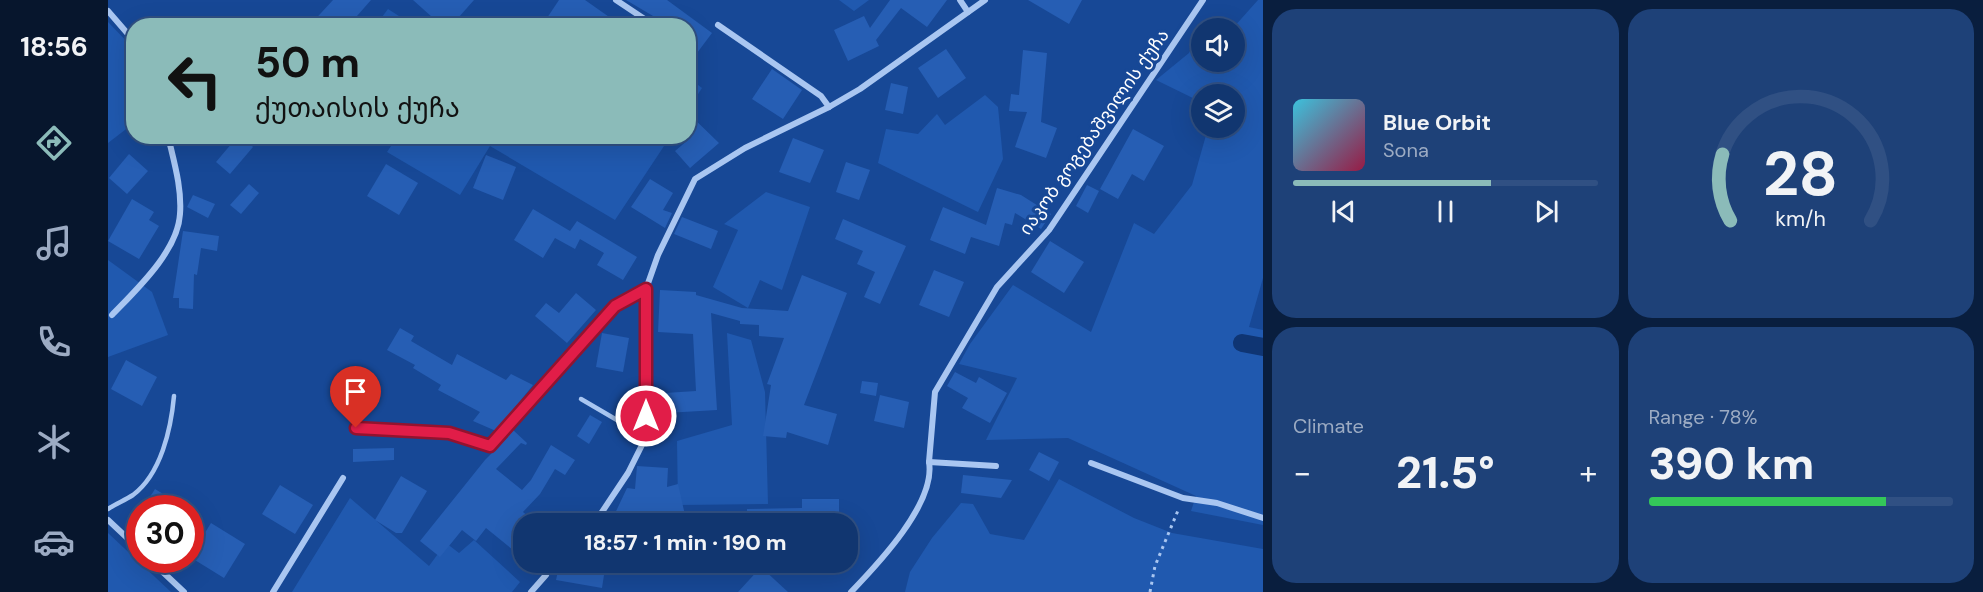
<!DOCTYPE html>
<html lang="en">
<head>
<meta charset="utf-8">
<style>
	:root { --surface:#113670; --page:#1e4178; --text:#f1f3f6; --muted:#9cabc3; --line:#305083; --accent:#8bbbb9 }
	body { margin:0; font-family:"DM Sans","Noto Sans Georgian",sans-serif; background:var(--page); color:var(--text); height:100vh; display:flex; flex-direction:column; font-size:22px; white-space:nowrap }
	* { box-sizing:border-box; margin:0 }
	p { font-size:20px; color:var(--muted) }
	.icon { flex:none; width:33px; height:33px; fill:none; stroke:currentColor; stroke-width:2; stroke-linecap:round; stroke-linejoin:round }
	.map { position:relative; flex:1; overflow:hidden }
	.side { display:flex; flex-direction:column; gap:9px; padding:9px; background:#091e3e; width:720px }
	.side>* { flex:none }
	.hud { position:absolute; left:18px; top:18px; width:570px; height:126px; border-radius:24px; box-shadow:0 6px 24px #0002,0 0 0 2px var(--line); background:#8bbbb9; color:#111; overflow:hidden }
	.tools { position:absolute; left:1083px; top:18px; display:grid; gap:12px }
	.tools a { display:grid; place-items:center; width:54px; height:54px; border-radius:50%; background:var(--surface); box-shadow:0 6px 24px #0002,0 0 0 2px var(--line); font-size:30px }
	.speed { position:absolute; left:18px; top:495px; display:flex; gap:12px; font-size:30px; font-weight:700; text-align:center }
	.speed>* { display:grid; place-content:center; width:78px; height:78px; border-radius:50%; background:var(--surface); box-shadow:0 6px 24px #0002,0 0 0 2px var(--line); line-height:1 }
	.speed .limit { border:9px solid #d22; background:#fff; color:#111 }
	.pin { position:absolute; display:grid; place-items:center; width:51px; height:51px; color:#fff; margin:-62px -26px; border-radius:50% 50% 50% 0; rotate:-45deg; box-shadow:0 0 6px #0007 }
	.pin .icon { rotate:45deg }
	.me { position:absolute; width:66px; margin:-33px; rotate:0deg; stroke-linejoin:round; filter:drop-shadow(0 0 4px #0008) }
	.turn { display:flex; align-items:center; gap:21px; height:126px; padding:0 30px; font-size:27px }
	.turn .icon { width:78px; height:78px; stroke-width:2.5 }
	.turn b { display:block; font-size:42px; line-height:51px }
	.big { font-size:45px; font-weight:800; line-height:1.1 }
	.side .card { flex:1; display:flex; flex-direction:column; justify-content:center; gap:9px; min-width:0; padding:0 21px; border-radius:24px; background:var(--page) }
	.side .dial { align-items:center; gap:0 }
	.dial svg { height:156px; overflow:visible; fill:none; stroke:var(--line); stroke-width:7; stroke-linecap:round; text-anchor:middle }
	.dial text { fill:var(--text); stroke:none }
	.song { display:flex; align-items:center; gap:18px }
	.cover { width:72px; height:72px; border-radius:9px; background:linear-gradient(135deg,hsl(190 70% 55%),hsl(340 70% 35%)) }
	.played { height:6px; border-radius:3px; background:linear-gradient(90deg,var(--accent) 65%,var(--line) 65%) }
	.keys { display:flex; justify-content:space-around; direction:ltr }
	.heat { display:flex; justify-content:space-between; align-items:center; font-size:33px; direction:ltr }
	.charge { height:9px; border-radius:4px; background:linear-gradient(90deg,#34c759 78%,var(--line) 0) }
	.side .tiles { flex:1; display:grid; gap:9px; grid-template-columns:repeat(2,1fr) }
	.trip { position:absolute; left:405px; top:513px; width:345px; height:60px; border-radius:24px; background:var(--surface); box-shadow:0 6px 24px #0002,0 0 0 2px var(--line); font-weight:800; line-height:60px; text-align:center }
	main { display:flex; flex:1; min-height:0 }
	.tabs { display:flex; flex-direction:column; width:108px; justify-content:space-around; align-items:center; background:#07162d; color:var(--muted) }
	.tabs .icon { width:42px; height:42px }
	.tabs .selected { color:var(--accent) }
	.tabs b { font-size:27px; color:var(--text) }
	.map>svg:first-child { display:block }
	.green { fill:#2059af }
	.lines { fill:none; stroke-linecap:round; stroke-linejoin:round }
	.canal { stroke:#0f3573; stroke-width:18 }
	.building { fill:#265eb4 }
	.path { stroke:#a9c6f1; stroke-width:3; stroke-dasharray:3 4.5; stroke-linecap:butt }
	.service { stroke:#a9c6f1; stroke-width:4.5 }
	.minor { stroke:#a9c6f1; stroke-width:6 }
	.route-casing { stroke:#92132f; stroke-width:15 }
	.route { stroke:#e11d48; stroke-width:10 }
	.labels { text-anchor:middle; stroke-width:6; stroke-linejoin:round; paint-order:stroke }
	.street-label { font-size:18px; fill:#fff; stroke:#174896 }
</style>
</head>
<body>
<main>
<nav class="tabs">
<b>18:56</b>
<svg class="icon selected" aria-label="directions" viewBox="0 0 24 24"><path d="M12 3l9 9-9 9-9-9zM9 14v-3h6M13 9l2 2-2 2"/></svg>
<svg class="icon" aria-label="music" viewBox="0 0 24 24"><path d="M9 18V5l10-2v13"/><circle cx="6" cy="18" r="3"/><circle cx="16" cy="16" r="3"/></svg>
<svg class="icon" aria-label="phone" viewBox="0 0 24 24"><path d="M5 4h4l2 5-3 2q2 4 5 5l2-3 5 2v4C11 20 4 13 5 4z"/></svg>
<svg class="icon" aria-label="climate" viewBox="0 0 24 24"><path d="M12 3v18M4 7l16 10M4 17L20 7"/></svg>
<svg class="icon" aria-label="car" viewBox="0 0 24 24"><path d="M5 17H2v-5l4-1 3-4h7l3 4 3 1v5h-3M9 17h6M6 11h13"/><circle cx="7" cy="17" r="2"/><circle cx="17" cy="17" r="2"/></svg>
</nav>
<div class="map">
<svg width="1155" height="592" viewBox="0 0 1155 592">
	<rect width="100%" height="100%" fill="#174896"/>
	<g class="green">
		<path d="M731 0H761L746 11Z"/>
		<path d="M1150 0H1155V278L1141 327 1155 330V525L1083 511 1088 496 960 438 878 440 909 378 851 364 862 344 905 285 983 332 1026 223 1046 234 1084 185 1100 128H1126V94H1094L1093 102 1048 80 1081 53 1096 20 1114 28H1094V62H1126V28H1125Z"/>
		<path d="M280 9 305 25H268Z"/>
		<path d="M0 22 25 48 26 123 0 143Z"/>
		<path d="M581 78 594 88 581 108Z"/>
		<path d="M877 95 890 107 895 159 870 212 770 163 778 129 810 134 829 114 837 125Z"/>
		<path d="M289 137V136L562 137 507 220 382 146 352 195 279 152Z"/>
		<path d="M658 192 702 207 674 290 652 280 640 308 605 287 630 230 616 224Z"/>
		<path d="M0 260 44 292 60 335 0 357Z"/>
		<path d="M619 333 643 340 657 392 660 504 570 505 569 441 624 425Z"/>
		<path d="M951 479 1026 518 1064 533 1155 549V592H797L802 572 824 538 853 503 865 504 882 534 916 540Z"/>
		<path d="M242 498 321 566 338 543 351 553 366 540 412 582 404 592H184Z"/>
		<path d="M0 533 63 592H0Z"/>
	</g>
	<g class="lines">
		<path class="canal" d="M1134 343 1155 347"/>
	</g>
	<g class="building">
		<path d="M225 0H263L249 16 259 26H201Z"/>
		<path d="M305 0H366L343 26H334Z"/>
		<path d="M451 0H477L514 26H450L439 18Z"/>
		<path d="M518 0H559L604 33 580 65V26H562Z"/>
		<path d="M782 0H839L819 27 793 8 768 40 771 46 740 61 726 30 756 16 762 28Z"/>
		<path d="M920 0H974L961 24Z"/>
		<path d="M838 49 858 78 830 98 810 68Z"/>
		<path d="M915 50 939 53 933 122 949 128 938 158 907 147 919 112 901 111 903 94 911 95Z"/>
		<path d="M664 69 694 90 675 119 644 99Z"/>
		<path d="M783 83 800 87 795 114 777 110Z"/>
		<path d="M580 113 611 143 582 168 567 151 580 140Z"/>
		<path d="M1025 129 1056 146 1036 181 1024 174 1010 199 992 189Z"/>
		<path d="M130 136H134L145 147 122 174 108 162Z"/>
		<path d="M685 138 716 150 702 183 671 172Z"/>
		<path d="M21 154 40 171 19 194 1 178Z"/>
		<path d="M378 155 408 167 395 200 365 188Z"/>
		<path d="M738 162 762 170 751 200 728 192Z"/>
		<path d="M278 164 310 183 291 215 259 196Z"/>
		<path d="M542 179 565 193 555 210 564 213 557 228 523 207Z"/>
		<path d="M141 184 151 193 133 214 122 205Z"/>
		<path d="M979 185 991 191 980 213 968 206Z"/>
		<path d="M889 188 913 195 943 214 933 229 907 213 904 225 897 223 891 246 863 237 857 254 822 240 835 207 878 225Z"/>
		<path d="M85 195 107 204 100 218 79 207Z"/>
		<path d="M24 199 46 212 41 220 51 226 31 259 0 241Z"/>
		<path d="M425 209 462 231 469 221 529 257 515 280 489 265 496 253 472 239 467 249 447 238 435 258 406 240Z"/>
		<path d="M574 217 610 231 603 249 566 234Z"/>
		<path d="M735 219 798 246 772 304 756 297 767 272 749 264 755 251 727 239Z"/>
		<path d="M75 231 111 236 109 251 93 248 89 275 86 274 85 309 71 308V298H65Z"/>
		<path d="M942 241 976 262 956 293 923 272Z"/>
		<path d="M826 270 856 282 841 317 811 305Z"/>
		<path d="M694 275 739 293 696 405 729 414 720 445 679 432 678 438 655 436 663 385 659 384 676 338 651 336V325L632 324V321L603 313 609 410 558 413 557 393 588 391 585 334 550 332 552 290 588 292V295L634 308 680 311Z"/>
		<path d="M468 293 488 310 459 343 427 316 438 303 451 313Z"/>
		<path d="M292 328 306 336 303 341 344 365 349 354 398 380 403 374 425 385 388 431 365 421 372 412 330 390 333 385 305 368 307 365 279 350Z"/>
		<path d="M494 333 521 338 515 372 488 367Z"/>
		<path d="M18 360 49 377 34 406 3 389Z"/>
		<path d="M847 372 868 383 871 377 899 393 882 423 854 408 860 398 839 386Z"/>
		<path d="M754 381 770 383 768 396 752 393Z"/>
		<path d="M772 395 801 402 796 428 766 421Z"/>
		<path d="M482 415 494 422 481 444 469 436Z"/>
		<path d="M404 429 419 443 418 445 413 443 388 469 414 490 423 480 443 445 467 460 457 475 447 469 432 494 415 512 429 524H416V536L405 550 378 528 368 541 354 530 332 557 312 541 377 460 400 437 398 436Z"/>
		<path d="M286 448V460L245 462V449Z"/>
		<path d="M931 452 951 462 941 481 921 470Z"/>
		<path d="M529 466 560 468 559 487 570 484 579 524H502L519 488 527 489Z"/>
		<path d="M855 475 904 480 893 498 853 493Z"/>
		<path d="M293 476 319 491 294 533H288L267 520Z"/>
		<path d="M172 485 205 505 187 534 154 514Z"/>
		<path d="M47 489 78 508H35Z"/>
		<path d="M694 499H731V524H639V509L694 508Z"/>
		<path d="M103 523 137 544 116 578 82 557Z"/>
		<path d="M452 562H498L494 588 448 580Z"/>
		<path d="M653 567 680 592H630Z"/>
	</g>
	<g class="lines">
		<path class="path" d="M1042 592 1047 566 1071 508"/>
		<g class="service">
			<path d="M473 399 538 437"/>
			<path d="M0 509C8 504 17 500 25 495 53 474 63 429 66 396"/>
		</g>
		<g class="minor">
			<path d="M508 0 547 26"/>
			<path d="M852 0 860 12"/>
			<path d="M0 11 26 41"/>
			<path d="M610 25 713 96 721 107"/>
			<path d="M4 315C28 290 70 251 72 214 74 188 66 162 60 136"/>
			<path d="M248 428 341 433 382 446 507 306 538 289"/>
			<path d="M821 462 888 466"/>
			<path d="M983 463 1075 498 1109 503 1155 518"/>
			<path d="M0 520 32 550"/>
			<path d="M486 524 520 473 538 437V289L550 255 587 179 637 148 721 107 752 89 877 0"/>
			<path d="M42 560 76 592"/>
			<path d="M165 592 235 478"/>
			<path d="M423 592 438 575 444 562"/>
			<path d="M743 592C770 564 828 503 821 462L827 392 889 287 941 230 1095 0"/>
		</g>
	</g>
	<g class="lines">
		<defs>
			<path id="route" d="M248 428 341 433 382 446 507 306 538 289V416"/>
		</defs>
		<use href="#route" class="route-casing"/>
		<use href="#route" class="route"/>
	</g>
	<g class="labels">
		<g class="street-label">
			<text transform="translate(986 132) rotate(-55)" y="6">იაკობ გოგებაშვილის ქუჩა</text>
		</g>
	</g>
</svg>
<div class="tools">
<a><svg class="icon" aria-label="sound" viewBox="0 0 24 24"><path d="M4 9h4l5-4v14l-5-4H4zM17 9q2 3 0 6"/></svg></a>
<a><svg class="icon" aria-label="layers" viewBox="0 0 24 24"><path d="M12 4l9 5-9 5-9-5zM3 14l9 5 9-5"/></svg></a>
</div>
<div class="speed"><div class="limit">30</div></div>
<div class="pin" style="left:248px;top:428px;background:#d93025"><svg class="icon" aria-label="arrive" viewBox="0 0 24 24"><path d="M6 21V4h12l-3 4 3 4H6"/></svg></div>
<svg class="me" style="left:538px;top:416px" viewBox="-20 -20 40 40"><circle r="17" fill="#e11d48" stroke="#fff" stroke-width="3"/><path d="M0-11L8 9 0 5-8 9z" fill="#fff"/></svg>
<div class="trip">18:57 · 1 min · 190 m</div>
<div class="hud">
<div class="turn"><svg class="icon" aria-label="left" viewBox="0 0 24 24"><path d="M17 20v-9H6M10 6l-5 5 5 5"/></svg><div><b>50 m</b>ქუთაისის ქუჩა</div></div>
</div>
</div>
<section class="side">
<div class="tiles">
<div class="card">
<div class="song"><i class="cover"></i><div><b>Blue Orbit</b><p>Sona</p></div></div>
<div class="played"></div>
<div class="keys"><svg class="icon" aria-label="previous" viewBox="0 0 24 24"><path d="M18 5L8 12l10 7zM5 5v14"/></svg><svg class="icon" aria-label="pause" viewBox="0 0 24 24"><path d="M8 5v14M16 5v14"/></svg><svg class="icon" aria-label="next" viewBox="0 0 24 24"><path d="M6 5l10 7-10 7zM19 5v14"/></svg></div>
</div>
<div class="card dial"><svg viewBox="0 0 100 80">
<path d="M14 69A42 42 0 1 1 86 69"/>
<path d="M14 69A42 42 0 0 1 10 35" stroke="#8bbbb9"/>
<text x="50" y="56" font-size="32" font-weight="700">28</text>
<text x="50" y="72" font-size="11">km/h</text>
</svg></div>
<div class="card"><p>Climate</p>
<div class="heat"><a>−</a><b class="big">21.5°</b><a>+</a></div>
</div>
<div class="card"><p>Range · 78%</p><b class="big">390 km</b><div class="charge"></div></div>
</div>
</section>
</main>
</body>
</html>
